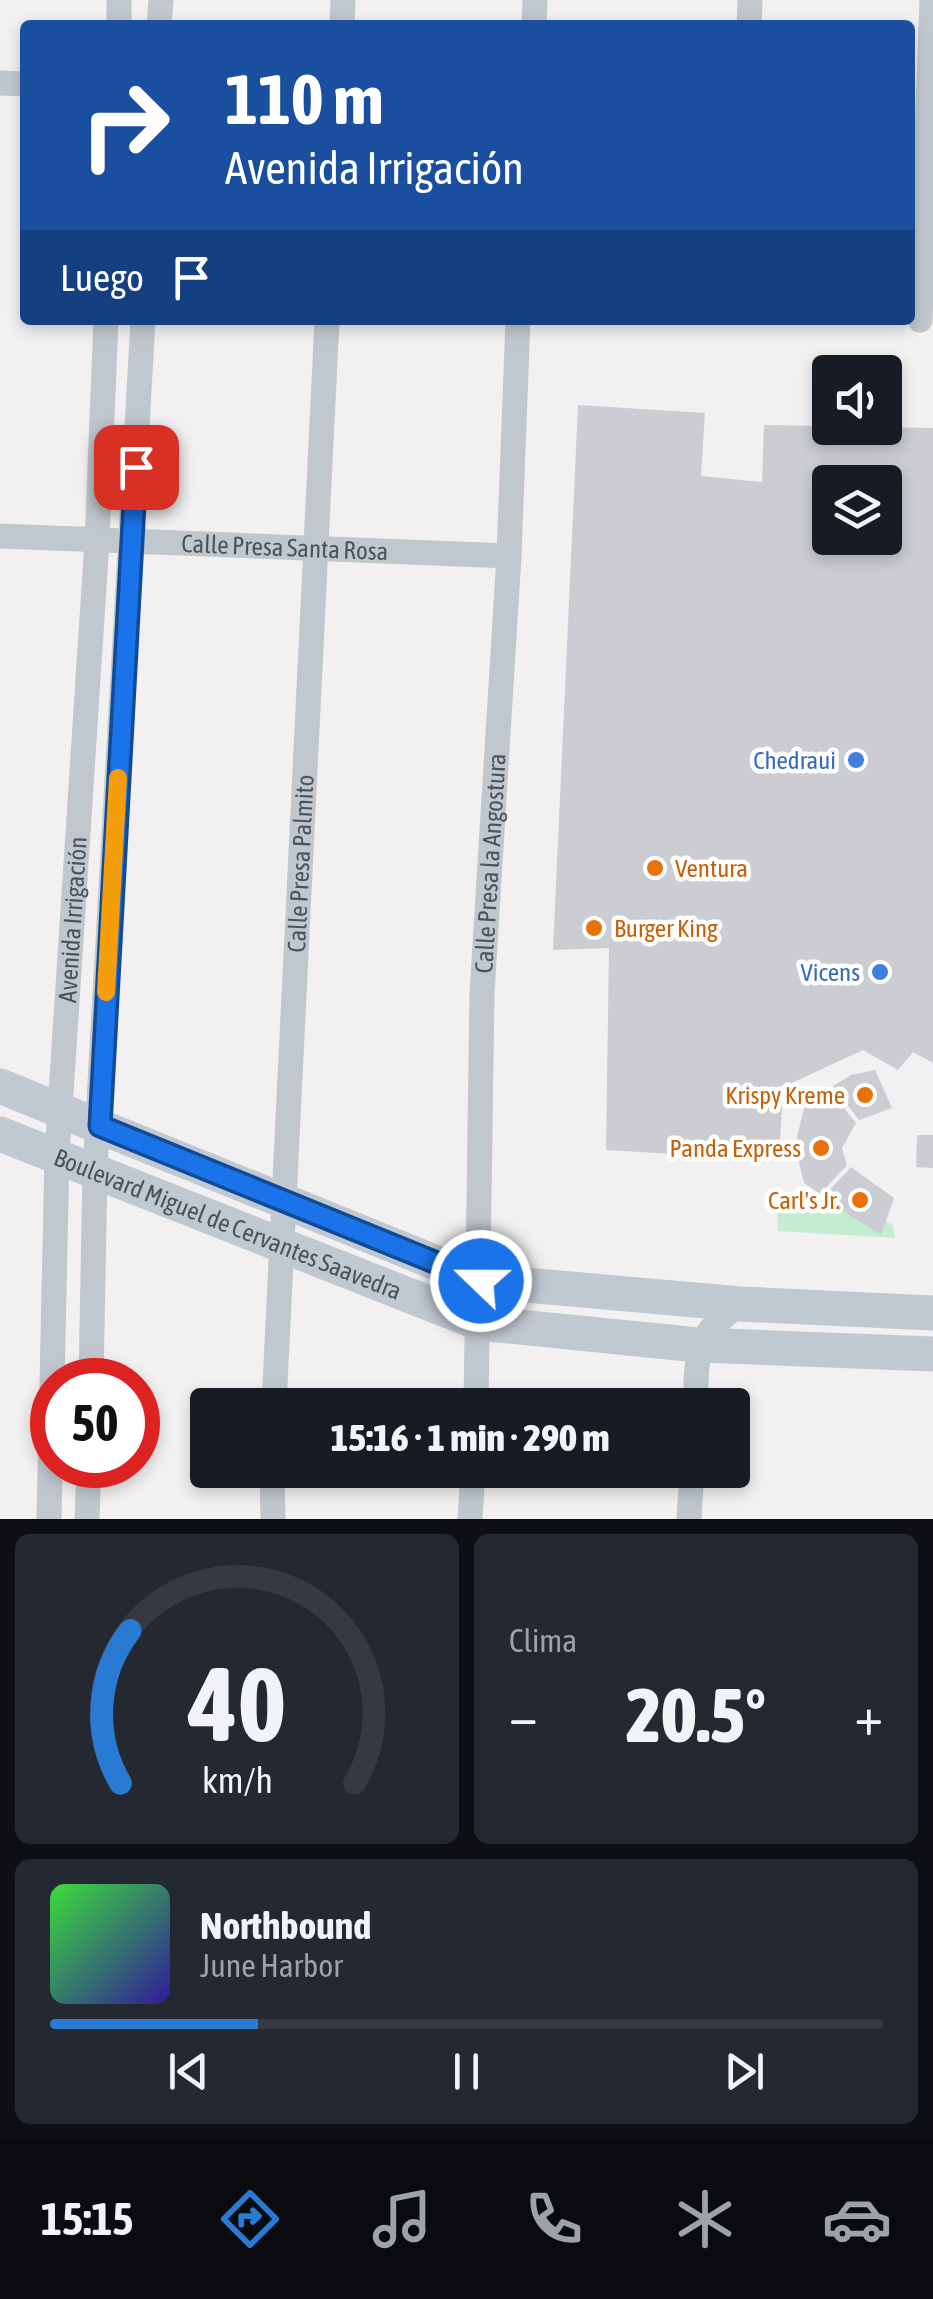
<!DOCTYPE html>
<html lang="es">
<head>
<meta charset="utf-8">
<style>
	:root { --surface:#171b24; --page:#242831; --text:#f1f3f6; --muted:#9ea1a6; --line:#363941; --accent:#297ad3 }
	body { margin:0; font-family:"Asap Condensed",sans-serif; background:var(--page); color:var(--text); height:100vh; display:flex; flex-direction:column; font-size:38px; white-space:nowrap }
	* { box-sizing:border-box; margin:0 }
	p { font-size:32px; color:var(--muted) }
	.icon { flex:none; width:55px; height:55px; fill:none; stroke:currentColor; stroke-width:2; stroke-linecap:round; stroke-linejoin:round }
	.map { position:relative; height:1519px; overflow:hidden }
	.sheet { display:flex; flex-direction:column; gap:15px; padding:15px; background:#0d0f14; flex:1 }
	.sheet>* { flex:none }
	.hud { position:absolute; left:20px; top:20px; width:895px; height:305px; border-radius:10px; box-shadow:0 5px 15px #0003; background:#1a4fa0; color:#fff; overflow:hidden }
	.buttons { position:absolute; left:812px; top:355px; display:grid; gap:20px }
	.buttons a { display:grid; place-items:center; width:90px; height:90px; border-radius:10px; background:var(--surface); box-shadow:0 5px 15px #0003; font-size:50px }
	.speed { position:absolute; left:30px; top:1358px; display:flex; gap:20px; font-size:50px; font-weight:700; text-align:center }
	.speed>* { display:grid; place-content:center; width:130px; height:130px; border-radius:50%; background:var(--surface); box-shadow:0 5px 15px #0003; line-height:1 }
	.speed .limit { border:15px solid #d22; background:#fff; color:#111 }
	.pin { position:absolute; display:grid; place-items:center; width:85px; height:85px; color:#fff; margin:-42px; border-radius:20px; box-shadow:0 5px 15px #0006 }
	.me { position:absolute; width:110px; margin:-55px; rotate:292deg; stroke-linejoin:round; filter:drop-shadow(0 0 8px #0008) }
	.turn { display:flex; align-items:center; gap:35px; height:210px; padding:0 40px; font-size:45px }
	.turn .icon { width:130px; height:130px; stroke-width:2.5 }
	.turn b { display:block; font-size:70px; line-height:85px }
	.then { display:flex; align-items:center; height:95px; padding:0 40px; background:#0003; gap:20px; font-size:38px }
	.big { font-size:75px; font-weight:800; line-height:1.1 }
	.sheet .card { flex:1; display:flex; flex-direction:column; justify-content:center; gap:15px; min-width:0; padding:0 35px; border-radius:15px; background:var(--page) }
	.sheet .dial { align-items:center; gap:0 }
	.dial svg { height:260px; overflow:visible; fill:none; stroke:var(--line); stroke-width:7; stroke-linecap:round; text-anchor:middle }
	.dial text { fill:var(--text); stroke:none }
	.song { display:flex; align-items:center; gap:30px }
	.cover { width:120px; height:120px; border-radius:15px; background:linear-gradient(135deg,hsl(120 70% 55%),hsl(250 70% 35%)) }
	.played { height:10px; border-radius:5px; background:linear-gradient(90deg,var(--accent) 25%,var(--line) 25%) }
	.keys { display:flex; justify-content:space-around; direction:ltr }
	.heat { display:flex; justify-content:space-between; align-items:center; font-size:55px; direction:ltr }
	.sheet .tiles { flex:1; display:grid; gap:15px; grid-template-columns:1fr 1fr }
	.card:last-child { grid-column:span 2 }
	.trip { position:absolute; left:190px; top:1388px; width:560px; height:100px; border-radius:10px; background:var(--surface); box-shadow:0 5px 15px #0003; font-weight:800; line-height:100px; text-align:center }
	.dock { display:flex; height:160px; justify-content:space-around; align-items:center; background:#090b0e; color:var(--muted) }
	.dock .icon { width:70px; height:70px }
	.dock .current { color:var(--accent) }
	.dock b { font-size:45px; color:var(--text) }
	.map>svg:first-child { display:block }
	.green { fill:#c3ecd1 }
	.building { fill:#cbcdd2; fill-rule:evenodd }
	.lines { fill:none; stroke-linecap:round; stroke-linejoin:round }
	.street { stroke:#c0c8ce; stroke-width:25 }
	.secondary { stroke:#c0c9d2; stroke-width:35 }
	.route-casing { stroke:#114b97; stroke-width:25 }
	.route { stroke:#1a73e8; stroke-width:18 }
	.slow { stroke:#f59e0b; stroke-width:18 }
	.shop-dot { fill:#3f7fe0; stroke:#fff; stroke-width:4 }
	.food-dot { fill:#e8710a; stroke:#fff; stroke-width:4 }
	.labels { text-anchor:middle; stroke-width:9; stroke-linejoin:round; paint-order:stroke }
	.street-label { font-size:25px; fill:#4a545c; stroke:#fff }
	.shop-label { font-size:25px; fill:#366cbe; stroke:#fff; text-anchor:end }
	.food-label { font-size:25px; fill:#c56008; stroke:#fff; text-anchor:end }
</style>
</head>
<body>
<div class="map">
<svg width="933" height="1519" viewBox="0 0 933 1519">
	<rect width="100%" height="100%" fill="#f2f0f0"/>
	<path class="green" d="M777 1201 856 1205 893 1225 895 1238 778 1231Z"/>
	<g class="building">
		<path d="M578 405 705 413 701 476 762 482 764 425 933 428V1063L913 1052 898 1070 863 1050 783 1087 779 1160 606 1150 609 948 553 950ZM830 482H885V538H830Z"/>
		<path d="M875 1070 892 1108 859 1120 833 1086 851 1075Z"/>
		<path d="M827 1087 856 1123 842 1148 847 1165 820 1194 804 1183 795 1145 805 1105Z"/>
		<path d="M917 1135H933V1168L916 1167Z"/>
		<path d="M851 1167 894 1198 881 1235 822 1198Z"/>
	</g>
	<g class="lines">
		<g class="street">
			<path d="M119 25V0"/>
			<path d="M159 25 161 0"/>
			<path d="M342 25 343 0"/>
			<path d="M534 25 535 0"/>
			<path d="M749 25 750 0"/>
			<path d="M0 83 25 84"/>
			<path d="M920 320 932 0"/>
			<path id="s1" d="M0 536 509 556"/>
			<path d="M91 1380 95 1171 143 320"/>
			<path id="s2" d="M274 1405 327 320"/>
			<path id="s3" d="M476 1405 482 993 509 556 518 320"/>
			<path d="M695 1405C698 1351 693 1337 740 1304"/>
			<path d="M272 1470 273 1519"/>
			<path id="s4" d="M49 1519 57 1155 97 541 106 320"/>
			<path d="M87 1519 89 1465"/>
			<path d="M470 1519 473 1470"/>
			<path d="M689 1519 692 1470"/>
		</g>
		<g class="secondary">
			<path d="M0 1086 481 1281 740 1304 933 1313"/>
			<path id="s5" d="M0 1134 479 1323 698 1345 933 1354"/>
		</g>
	</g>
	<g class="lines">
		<defs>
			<path id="route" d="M136 467 100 1126 481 1281"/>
		</defs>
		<use href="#route" class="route-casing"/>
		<use href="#route" class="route"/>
		<path class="slow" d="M106 992 118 778"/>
	</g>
	<g class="shop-dot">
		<circle cx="856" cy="760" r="10"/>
		<circle cx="880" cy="972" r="10"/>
	</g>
	<g class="food-dot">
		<circle cx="655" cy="868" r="10"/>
		<circle cx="594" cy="928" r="10"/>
		<circle cx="865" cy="1095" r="10"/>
		<circle cx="821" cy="1148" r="10"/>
		<circle cx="860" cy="1200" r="10"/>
	</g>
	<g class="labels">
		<g class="street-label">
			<text dy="9" stroke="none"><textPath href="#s1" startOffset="285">Calle Presa Santa Rosa</textPath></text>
			<text dy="9" stroke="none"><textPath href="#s3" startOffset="542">Calle Presa la Angostura</textPath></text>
			<text dy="9" stroke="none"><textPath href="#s2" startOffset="542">Calle Presa Palmito</textPath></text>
			<text dy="9" stroke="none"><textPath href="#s4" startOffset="600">Avenida Irrigación</textPath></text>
			<text dy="9" stroke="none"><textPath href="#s5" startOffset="245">Boulevard Miguel de Cervantes Saavedra</textPath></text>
		</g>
		<g class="shop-label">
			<text x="836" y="769">Chedraui</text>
			<text x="860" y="981">Vicens</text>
		</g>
		<g class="food-label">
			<text x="675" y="877" text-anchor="start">Ventura</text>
			<text x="614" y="937" text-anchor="start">Burger King</text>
			<text x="845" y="1104">Krispy Kreme</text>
			<text x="801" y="1157">Panda Express</text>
			<text x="840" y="1209">Carl's Jr.</text>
		</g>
	</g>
</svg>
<div class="buttons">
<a><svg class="icon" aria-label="sound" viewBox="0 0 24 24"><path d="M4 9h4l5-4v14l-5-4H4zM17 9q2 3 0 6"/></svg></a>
<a><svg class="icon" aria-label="layers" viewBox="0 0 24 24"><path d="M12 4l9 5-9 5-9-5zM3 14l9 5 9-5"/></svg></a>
</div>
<div class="speed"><div class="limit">50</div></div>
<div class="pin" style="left:136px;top:467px;background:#d93025"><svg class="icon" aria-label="arrive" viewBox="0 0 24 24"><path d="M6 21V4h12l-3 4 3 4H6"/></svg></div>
<svg class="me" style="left:481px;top:1281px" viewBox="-20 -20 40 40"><circle r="17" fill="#1a73e8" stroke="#fff" stroke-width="3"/><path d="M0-11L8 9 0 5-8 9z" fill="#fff"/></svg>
<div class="trip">15:16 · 1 min · 290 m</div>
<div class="hud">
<div class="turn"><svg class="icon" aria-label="right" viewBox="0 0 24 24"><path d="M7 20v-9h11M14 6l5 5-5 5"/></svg><div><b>110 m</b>Avenida Irrigación</div></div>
<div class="then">Luego<svg class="icon" aria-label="arrive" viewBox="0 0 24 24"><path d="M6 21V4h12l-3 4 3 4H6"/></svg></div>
</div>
</div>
<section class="sheet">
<div class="tiles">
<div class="card dial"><svg viewBox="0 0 100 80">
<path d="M14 69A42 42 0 1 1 86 69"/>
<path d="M14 69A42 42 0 0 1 17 22" stroke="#297ad3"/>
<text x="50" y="56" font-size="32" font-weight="700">40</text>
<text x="50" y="72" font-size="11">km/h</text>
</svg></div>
<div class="card"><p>Clima</p>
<div class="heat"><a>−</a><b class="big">20.5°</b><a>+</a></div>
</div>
<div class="card">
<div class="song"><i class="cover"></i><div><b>Northbound</b><p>June Harbor</p></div></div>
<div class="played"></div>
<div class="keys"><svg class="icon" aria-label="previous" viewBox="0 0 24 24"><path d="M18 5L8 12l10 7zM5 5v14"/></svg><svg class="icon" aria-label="pause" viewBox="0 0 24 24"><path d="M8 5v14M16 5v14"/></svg><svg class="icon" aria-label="next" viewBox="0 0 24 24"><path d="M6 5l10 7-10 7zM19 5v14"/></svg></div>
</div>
</div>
</section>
<nav class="dock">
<b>15:15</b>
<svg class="icon current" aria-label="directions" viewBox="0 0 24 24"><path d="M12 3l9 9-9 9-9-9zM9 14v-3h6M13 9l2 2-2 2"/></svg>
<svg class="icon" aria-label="music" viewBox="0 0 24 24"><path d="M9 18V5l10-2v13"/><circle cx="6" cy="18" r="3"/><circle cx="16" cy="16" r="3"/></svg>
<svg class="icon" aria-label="phone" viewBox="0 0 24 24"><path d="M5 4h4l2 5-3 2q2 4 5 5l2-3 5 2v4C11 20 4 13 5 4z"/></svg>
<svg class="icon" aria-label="climate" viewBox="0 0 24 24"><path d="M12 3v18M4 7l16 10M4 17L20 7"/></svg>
<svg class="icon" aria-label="car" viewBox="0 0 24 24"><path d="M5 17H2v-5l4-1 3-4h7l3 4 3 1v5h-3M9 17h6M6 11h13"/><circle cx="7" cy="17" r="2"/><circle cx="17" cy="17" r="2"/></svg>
</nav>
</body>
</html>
